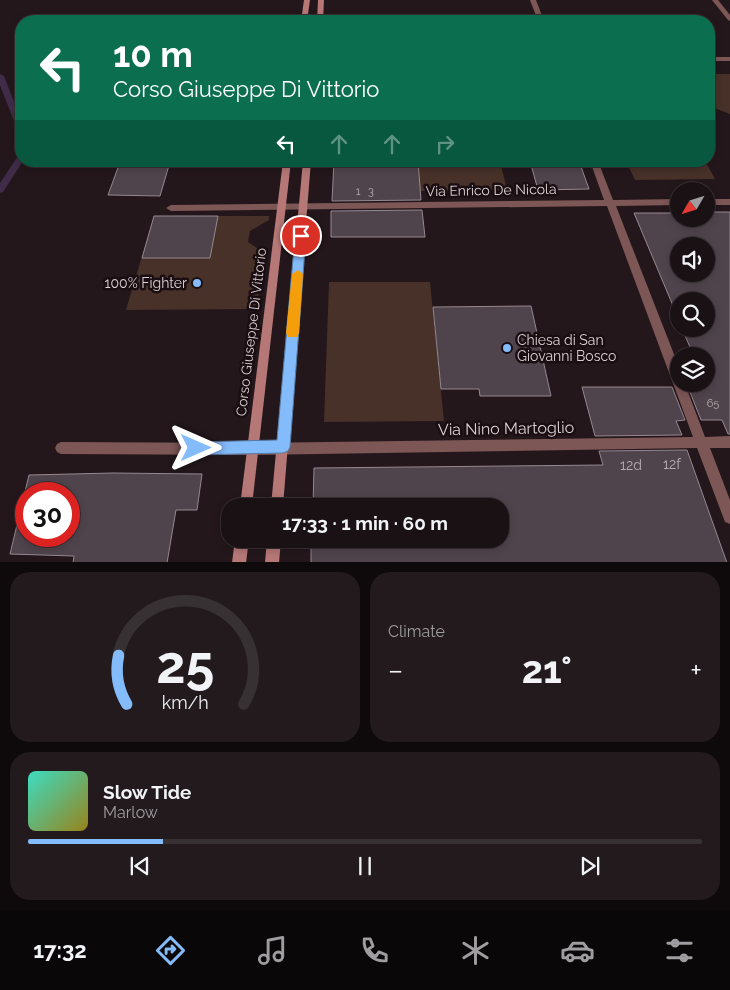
<!DOCTYPE html>
<html lang="en">
<head>
<meta charset="utf-8">
<style>
	:root { --surface:#1a1114; --page:#231a1d; --text:#f1f3f6; --muted:#9f9da0; --line:#383134; --accent:#84bbfb }
	body { margin:0; font-family:Raleway,sans-serif; background:var(--page); color:var(--text); height:100vh; display:flex; flex-direction:column; font-size:19px; white-space:nowrap }
	* { box-sizing:border-box; margin:0 }
	p { font-size:16px; color:var(--muted) }
	.icon { flex:none; width:28px; height:28px; fill:none; stroke:currentColor; stroke-width:2; stroke-linecap:round; stroke-linejoin:round }
	.map { position:relative; height:562px; overflow:hidden }
	.details { display:flex; flex-direction:column; gap:10px; padding:10px; background:#0e090b; flex:1 }
	.details>* { flex:none }
	.top-card { position:absolute; left:15px; top:15px; width:700px; height:152px; border-radius:20px; box-shadow:0 2px 8px #0003,0 0 0 1px var(--line); background:#0b6e4f; color:#fff; overflow:hidden }
	.needle { width:32px; rotate:231deg }
	.buttons { position:absolute; left:670px; top:182px; display:grid; gap:10px }
	.buttons a { display:grid; place-items:center; width:45px; height:45px; border-radius:50%; background:var(--surface); box-shadow:0 2px 8px #0003,0 0 0 1px var(--line); font-size:25px }
	.speed { position:absolute; left:15px; top:482px; display:flex; gap:10px; font-size:25px; font-weight:700; text-align:center }
	.speed>* { display:grid; place-content:center; width:65px; height:65px; border-radius:50%; background:var(--surface); box-shadow:0 2px 8px #0003,0 0 0 1px var(--line); line-height:1 }
	.speed .limit { border:8px solid #d22; background:#fff; color:#111 }
	.pin { position:absolute; display:grid; place-items:center; width:42px; height:42px; color:#fff; margin:-21px; border:2px solid #fff; border-radius:50%; box-shadow:0 1px 5px #0007 }
	.me { position:absolute; width:55px; margin:-28px; rotate:90deg; stroke-linejoin:round; filter:drop-shadow(0 0 4px #0008) }
	.turn { display:flex; align-items:center; gap:18px; height:105px; padding:0 15px; font-size:22px }
	.turn .icon { width:65px; height:65px; stroke-width:2.5 }
	.turn b { display:block; font-size:35px; line-height:42px }
	.lanes { display:flex; align-items:center; height:48px; padding:0 15px; background:#0003; justify-content:center; gap:25px; direction:ltr }
	.lanes .off { opacity:.35 }
	.big { font-size:38px; font-weight:700; line-height:1.1 }
	.details .widget { flex:1; display:flex; flex-direction:column; justify-content:center; gap:8px; min-width:0; padding:0 18px; border-radius:20px; background:var(--page) }
	.details .dial { align-items:center; gap:0 }
	.dial svg { height:130px; overflow:visible; fill:none; stroke:var(--line); stroke-width:7; stroke-linecap:round; text-anchor:middle }
	.dial text { fill:var(--text); stroke:none }
	.song { display:flex; align-items:center; gap:15px }
	.cover { width:60px; height:60px; border-radius:8px; background:linear-gradient(135deg,hsl(170 70% 55%),hsl(50 70% 35%)) }
	.played { height:5px; border-radius:2px; background:linear-gradient(90deg,var(--accent) 20%,var(--line) 20%) }
	.keys { display:flex; justify-content:space-around; direction:ltr }
	.heat { display:flex; justify-content:space-between; align-items:center; font-size:28px; direction:ltr }
	.details .tiles { flex:1; display:grid; gap:10px; grid-template-columns:1fr 1fr }
	.widget:last-child { grid-column:span 2 }
	.trip { position:absolute; left:221px; top:498px; width:288px; height:50px; border-radius:20px; background:var(--surface); box-shadow:0 2px 8px #0003,0 0 0 1px var(--line); font-weight:700; line-height:50px; text-align:center }
	.menu { display:flex; height:80px; justify-content:space-around; align-items:center; background:#0a0708; color:var(--muted) }
	.menu .icon { width:35px; height:35px }
	.menu .selected { color:var(--accent) }
	.menu b { font-size:22px; color:var(--text) }
	.map>svg:first-child { display:block }
	.green { fill:#473128 }
	.lines { fill:none; stroke-linecap:round; stroke-linejoin:round }
	.stream { fill:#402c48; fill-rule:evenodd }
	.building { fill:#50444c; stroke:#958891; fill-rule:evenodd }
	.street { fill:#7d5656; fill-rule:evenodd }
	.secondary { fill:#b57877; fill-rule:evenodd }
	.route { fill:#84bbfb; stroke:#567aa3 }
	.slow { fill:#f59e0b }
	.poi-dot { fill:#84bbfb; stroke:#1a0e12; stroke-width:2 }
	.labels { text-anchor:middle; stroke-width:5; stroke-linejoin:round; paint-order:stroke }
	.number-label { font-size:11px; fill:#b7adb0 }
	.street-label { font-size:14px; fill:#d9d0d2; stroke:#1a0e12 }
	.poi-label { font-size:14px; fill:#d9d0d2; stroke:#1a0e12; text-anchor:end }
	.near-number-label { font-size:14px; fill:#b7adb0 }
	.near-street-label { font-size:16px; fill:#d9d0d2; stroke:#1a0e12 }
</style>
</head>
<body>
<div class="map">
<svg width="730" height="563" viewBox="0 0 730 563">
	<rect width="100%" height="100%" fill="#23171b"/>
	<g class="green">
		<path d="M709 74H730V114L709 106Z"/>
		<path d="M418 161H500L507 190 420 191Z"/>
		<path d="M626 161H705L715 179 635 180Z"/>
		<path d="M154 216H269V220L250 231 248 242 263 252 257 309 126 310Z"/>
		<path d="M329 282H430L444 421 324 422Z"/>
	</g>
	<g class="lines">
		<g class="stream">
			<path d="M0 74 4 76 21 120V131L17 129 0 85Z"/>
			<path d="M21 155V161H23L3 192 0 193V183L18 156Z"/>
		</g>
	</g>
	<g class="building">
		<path d="M334 161H418L421 200 332 201Z"/>
		<path d="M530 161H579L589 189 538 190Z"/>
		<path d="M120 162H170L160 196 108 195Z"/>
		<path d="M422 210 425 237H331V211Z"/>
		<path d="M706 212H730V434H728L722 420H701L688 387 707 386 706 356H694L682 329H706V301H679V320L634 213H679V219H706ZM679 246H706V274H679Z"/>
		<path d="M154 216H218L210 258H142Z"/>
		<path d="M531 306 551 396H480L479 389H441L433 307Z"/>
		<path d="M582 387H672L685 420 676 421 682 435 595 436Z"/>
		<path d="M687 450 727 563H311V539H500V506H313L314 468 603 465 599 451Z"/>
		<path d="M113 473 202 474 197 510H176L167 563H73L74 556 10 554 29 475ZM26 494H69V536H26Z"/>
	</g>
	<g class="lines">
		<g class="street">
			<path d="M530 0H536L544 21H538Z"/>
			<path d="M712 0H718L730 15V21L728 20Z"/>
			<rect x="709" y="57" width="21" height="4"/>
			<path d="M590 161H598L613 200 679 199V205L616 206 679 367V384H685L705 437 730 436V448H710L730 500V524L725 522 697 448 254 455 61 454 57 452 55 448 57 444 61 442 254 443 693 437 607 206 171 211 166 208 171 205 604 200Z"/>
			<rect x="706" y="199" width="24" height="6"/>
		</g>
		<g class="secondary">
			<path d="M304 0H310L307 21H301Z"/>
			<path d="M318 0H324L323 21H317Z"/>
			<path d="M283 161H291L252 506H240Z"/>
			<path d="M303 161H311L283 506H271Z"/>
			<path d="M235 539H249L246 563H232Z"/>
			<path d="M267 539H281L279 563H265Z"/>
		</g>
	</g>
	<path class="route" d="M301 232 306 236 290 447 288 451 283 453 196 455 191 453 189 448 191 444 196 442 277 440 295 236Z"/>
	<path class="slow" d="M298 270 303 274 299 333 297 337H288L286 333 292 274Z"/>
	<g class="poi-dot">
		<circle cx="197" cy="283" r="5"/>
		<circle cx="507" cy="348" r="5"/>
	</g>
	<g class="labels">
		<g class="number-label">
			<text x="358" y="195">1</text>
			<text x="371" y="195">3</text>
			<text x="713" y="407">65</text>
		</g>
		<g class="street-label">
			<text transform="translate(491 190) rotate(-1)" y="5">Via Enrico De Nicola</text>
			<text transform="translate(251 332) rotate(-83)" y="5">Corso Giuseppe Di Vittorio</text>
		</g>
		<g class="poi-label">
			<text x="187" y="288">100% Fighter</text>
			<text x="517" y="345" text-anchor="start">Chiesa di San<tspan x="517" dy="16">Giovanni Bosco</tspan></text>
		</g>
		<g class="near-number-label">
			<text x="672" y="469">12f</text>
			<text x="631" y="470">12d</text>
		</g>
		<g class="near-street-label">
			<text transform="translate(506 428) rotate(-1)" y="6">Via Nino Martoglio</text>
		</g>
	</g>
</svg>
<div class="buttons">
<a><svg class="needle" viewBox="-14 -14 28 28"><path d="M0-13l5 13h-10z" fill="#e53935"/><path d="M0 13l5-13h-10z" fill="#9f9da0"/></svg></a>
<a><svg class="icon" aria-label="sound" viewBox="0 0 24 24"><path d="M4 9h4l5-4v14l-5-4H4zM17 9q2 3 0 6"/></svg></a>
<a><svg class="icon" aria-label="search" viewBox="0 0 24 24"><circle cx="10" cy="10" r="6"/><path d="M15 15l6 6"/></svg></a>
<a><svg class="icon" aria-label="layers" viewBox="0 0 24 24"><path d="M12 4l9 5-9 5-9-5zM3 14l9 5 9-5"/></svg></a>
</div>
<div class="speed"><div class="limit">30</div></div>
<div class="pin" style="left:301px;top:236px;background:#d93025"><svg class="icon" aria-label="arrive" viewBox="0 0 24 24"><path d="M6 21V4h12l-3 4 3 4H6"/></svg></div>
<svg class="me" style="left:196px;top:448px" viewBox="-20 -20 40 40"><path d="M0-17L14 15 0 8-14 15z" fill="#84bbfb" stroke="#fff" stroke-width="4"/></svg>
<div class="trip">17:33 · 1 min · 60 m</div>
<div class="top-card">
<div class="turn"><svg class="icon" aria-label="left" viewBox="0 0 24 24"><path d="M17 20v-9H6M10 6l-5 5 5 5"/></svg><div><b>10 m</b>Corso Giuseppe Di Vittorio</div></div>
<div class="lanes"><svg class="icon" aria-label="left" viewBox="0 0 24 24"><path d="M17 20v-9H6M10 6l-5 5 5 5"/></svg><svg class="icon off" aria-label="ahead" viewBox="0 0 24 24"><path d="M12 20V5M6 11l6-6 6 6"/></svg><svg class="icon off" aria-label="ahead" viewBox="0 0 24 24"><path d="M12 20V5M6 11l6-6 6 6"/></svg><svg class="icon off" aria-label="right" viewBox="0 0 24 24"><path d="M7 20v-9h11M14 6l5 5-5 5"/></svg></div>
</div>
</div>
<section class="details">
<div class="tiles">
<div class="widget dial"><svg viewBox="0 0 100 80">
<path d="M14 69A42 42 0 1 1 86 69"/>
<path d="M14 69A42 42 0 0 1 9 39" stroke="#84bbfb"/>
<text x="50" y="56" font-size="32" font-weight="700">25</text>
<text x="50" y="72" font-size="11">km/h</text>
</svg></div>
<div class="widget"><p>Climate</p>
<div class="heat"><a>−</a><b class="big">21°</b><a>+</a></div>
</div>
<div class="widget">
<div class="song"><i class="cover"></i><div><b>Slow Tide</b><p>Marlow</p></div></div>
<div class="played"></div>
<div class="keys"><svg class="icon" aria-label="previous" viewBox="0 0 24 24"><path d="M18 5L8 12l10 7zM5 5v14"/></svg><svg class="icon" aria-label="pause" viewBox="0 0 24 24"><path d="M8 5v14M16 5v14"/></svg><svg class="icon" aria-label="next" viewBox="0 0 24 24"><path d="M6 5l10 7-10 7zM19 5v14"/></svg></div>
</div>
</div>
</section>
<nav class="menu">
<b>17:32</b>
<svg class="icon selected" aria-label="directions" viewBox="0 0 24 24"><path d="M12 3l9 9-9 9-9-9zM9 14v-3h6M13 9l2 2-2 2"/></svg>
<svg class="icon" aria-label="music" viewBox="0 0 24 24"><path d="M9 18V5l10-2v13"/><circle cx="6" cy="18" r="3"/><circle cx="16" cy="16" r="3"/></svg>
<svg class="icon" aria-label="phone" viewBox="0 0 24 24"><path d="M5 4h4l2 5-3 2q2 4 5 5l2-3 5 2v4C11 20 4 13 5 4z"/></svg>
<svg class="icon" aria-label="climate" viewBox="0 0 24 24"><path d="M12 3v18M4 7l16 10M4 17L20 7"/></svg>
<svg class="icon" aria-label="car" viewBox="0 0 24 24"><path d="M5 17H2v-5l4-1 3-4h7l3 4 3 1v5h-3M9 17h6M6 11h13"/><circle cx="7" cy="17" r="2"/><circle cx="17" cy="17" r="2"/></svg>
<svg class="icon" aria-label="filters" viewBox="0 0 24 24"><path d="M4 7h16M4 17h16"/><circle cx="9" cy="7" r="2"/><circle cx="15" cy="17" r="2"/></svg>
</nav>
</body>
</html>
